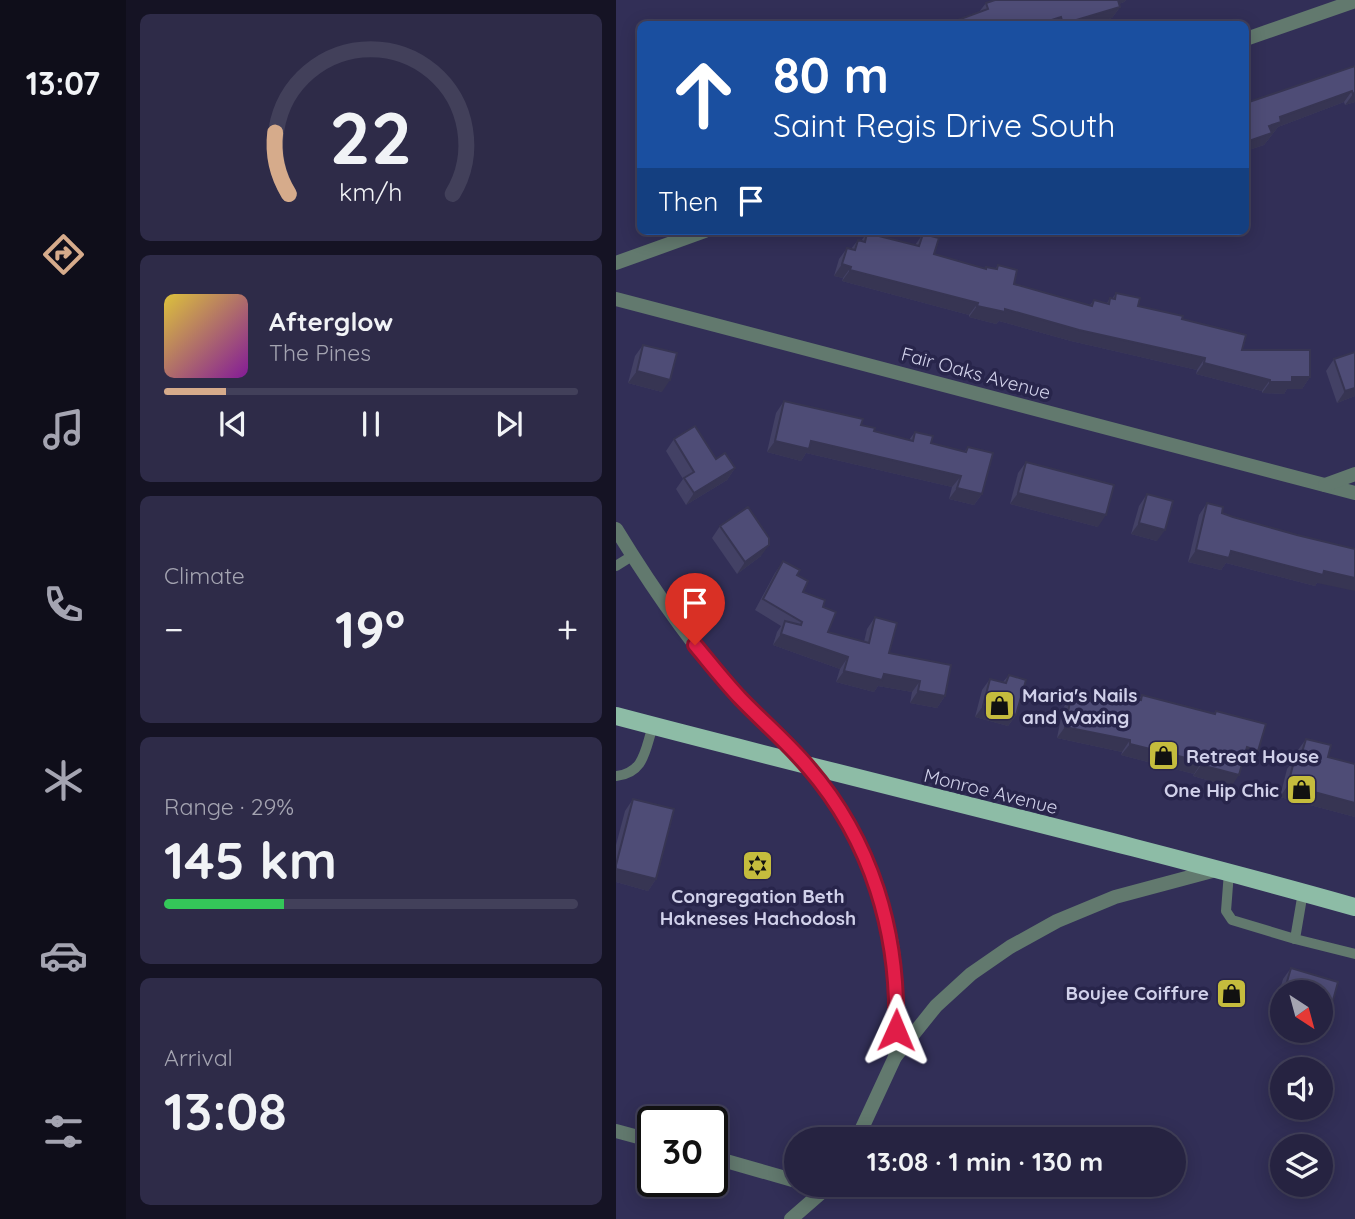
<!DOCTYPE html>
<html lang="en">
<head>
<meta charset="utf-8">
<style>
	:root { --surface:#262341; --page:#2e2b48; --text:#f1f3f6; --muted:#a4a4b1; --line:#42405a; --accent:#d6ab8b }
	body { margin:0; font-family:Quicksand,sans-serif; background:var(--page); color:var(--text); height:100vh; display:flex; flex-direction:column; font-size:26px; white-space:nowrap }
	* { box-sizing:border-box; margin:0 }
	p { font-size:23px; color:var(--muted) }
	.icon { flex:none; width:38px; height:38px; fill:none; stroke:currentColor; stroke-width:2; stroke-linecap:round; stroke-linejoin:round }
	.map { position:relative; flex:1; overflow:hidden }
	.details { display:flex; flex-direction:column; gap:14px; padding:14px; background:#151324; width:490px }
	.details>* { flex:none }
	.guide { position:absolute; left:21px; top:21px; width:612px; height:214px; border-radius:10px; box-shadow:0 4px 18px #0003,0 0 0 2px var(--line); background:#1a4fa0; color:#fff; overflow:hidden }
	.needle { width:46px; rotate:144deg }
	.fabs { position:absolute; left:654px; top:980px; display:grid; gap:14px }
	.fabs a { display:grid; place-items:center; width:63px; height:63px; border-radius:50%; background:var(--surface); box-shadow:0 4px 18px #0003,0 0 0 2px var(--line); font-size:35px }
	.speed { position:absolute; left:21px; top:1106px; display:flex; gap:14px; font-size:35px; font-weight:700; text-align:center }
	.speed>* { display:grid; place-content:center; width:91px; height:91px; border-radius:50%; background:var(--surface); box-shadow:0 4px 18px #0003,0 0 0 2px var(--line); line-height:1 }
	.speed .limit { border:4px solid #111; border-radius:10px; background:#fff; color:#111 }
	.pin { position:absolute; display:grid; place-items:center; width:60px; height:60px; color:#fff; margin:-72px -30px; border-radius:50% 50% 50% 0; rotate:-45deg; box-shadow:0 0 7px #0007 }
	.pin .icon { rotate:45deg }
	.me { position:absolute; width:77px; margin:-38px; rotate:1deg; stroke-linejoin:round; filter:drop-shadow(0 0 5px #0008) }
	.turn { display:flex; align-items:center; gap:24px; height:147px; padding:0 21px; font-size:32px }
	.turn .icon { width:91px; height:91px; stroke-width:2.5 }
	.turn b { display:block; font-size:49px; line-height:60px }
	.then { display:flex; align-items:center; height:66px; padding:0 21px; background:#0003; gap:14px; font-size:26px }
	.big { font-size:52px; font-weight:700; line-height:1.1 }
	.details .card { flex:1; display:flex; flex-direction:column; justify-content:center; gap:10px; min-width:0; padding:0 24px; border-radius:10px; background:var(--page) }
	.details .dial { align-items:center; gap:0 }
	.dial svg { height:182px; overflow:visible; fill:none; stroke:var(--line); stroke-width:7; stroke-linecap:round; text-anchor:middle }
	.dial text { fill:var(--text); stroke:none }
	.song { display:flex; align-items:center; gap:21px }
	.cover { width:84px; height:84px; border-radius:10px; background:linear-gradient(135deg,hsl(50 70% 55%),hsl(290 70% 35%)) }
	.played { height:7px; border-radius:4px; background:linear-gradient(90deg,var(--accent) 15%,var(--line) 15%) }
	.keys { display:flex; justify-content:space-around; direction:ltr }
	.heat { display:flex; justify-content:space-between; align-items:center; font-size:38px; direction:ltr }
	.charge { height:10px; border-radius:5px; background:linear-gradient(90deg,#34c759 29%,var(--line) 0) }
	.trip { position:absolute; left:168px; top:1127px; width:402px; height:70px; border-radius:35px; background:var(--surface); box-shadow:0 4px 18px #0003,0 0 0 2px var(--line); font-weight:700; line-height:70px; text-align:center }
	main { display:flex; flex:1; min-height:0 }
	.tabs { display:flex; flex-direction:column; width:126px; justify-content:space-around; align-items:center; background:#0f0e1a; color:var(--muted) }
	.tabs .icon { width:49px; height:49px }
	.tabs .current { color:var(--accent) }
	.tabs b { font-size:32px; color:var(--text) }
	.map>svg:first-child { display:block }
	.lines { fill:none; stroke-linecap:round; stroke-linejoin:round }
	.service { stroke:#62796e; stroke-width:10 }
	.minor { stroke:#62796e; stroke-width:14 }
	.primary { stroke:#8dbca6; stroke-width:18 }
	.wall { fill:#434165 }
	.shaded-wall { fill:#373553 }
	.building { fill:#4e4c76; stroke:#373553; stroke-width:2 }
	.route-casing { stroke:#92132f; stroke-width:18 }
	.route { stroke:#e11d48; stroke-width:12 }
	.labels { text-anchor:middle; stroke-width:7; stroke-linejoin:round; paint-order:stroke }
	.street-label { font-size:19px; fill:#d1d1ea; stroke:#28254b }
	.poi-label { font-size:19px; font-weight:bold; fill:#d1d1ea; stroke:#28254b; text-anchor:start }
</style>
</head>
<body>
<main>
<nav class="tabs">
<b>13:07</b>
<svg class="icon current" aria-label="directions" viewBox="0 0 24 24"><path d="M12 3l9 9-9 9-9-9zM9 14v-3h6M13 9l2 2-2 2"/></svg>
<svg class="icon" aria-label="music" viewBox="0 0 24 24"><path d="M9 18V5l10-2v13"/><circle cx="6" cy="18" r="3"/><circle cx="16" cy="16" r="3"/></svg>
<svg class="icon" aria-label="phone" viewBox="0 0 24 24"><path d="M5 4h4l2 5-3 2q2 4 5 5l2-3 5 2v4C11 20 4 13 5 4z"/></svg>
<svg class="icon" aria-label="climate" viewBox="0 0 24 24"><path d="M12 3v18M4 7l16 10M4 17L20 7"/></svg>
<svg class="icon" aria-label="car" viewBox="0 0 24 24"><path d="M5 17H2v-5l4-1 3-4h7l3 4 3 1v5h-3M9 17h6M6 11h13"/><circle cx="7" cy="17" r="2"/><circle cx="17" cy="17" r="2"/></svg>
<svg class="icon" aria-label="filters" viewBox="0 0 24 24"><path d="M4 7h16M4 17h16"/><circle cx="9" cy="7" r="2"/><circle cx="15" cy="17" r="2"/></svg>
</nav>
<section class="details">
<div class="card dial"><svg viewBox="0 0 100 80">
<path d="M14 69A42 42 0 1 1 86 69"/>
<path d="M14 69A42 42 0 0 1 8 42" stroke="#d6ab8b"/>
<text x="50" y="56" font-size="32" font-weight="700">22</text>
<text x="50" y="72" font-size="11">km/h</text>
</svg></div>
<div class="card">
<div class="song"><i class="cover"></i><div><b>Afterglow</b><p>The Pines</p></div></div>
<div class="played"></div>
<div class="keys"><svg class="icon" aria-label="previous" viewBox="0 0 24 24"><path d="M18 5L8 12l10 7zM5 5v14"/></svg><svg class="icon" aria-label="pause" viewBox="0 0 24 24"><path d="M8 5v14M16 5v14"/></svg><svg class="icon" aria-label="next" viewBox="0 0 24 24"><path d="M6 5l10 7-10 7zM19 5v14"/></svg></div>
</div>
<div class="card"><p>Climate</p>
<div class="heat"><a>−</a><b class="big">19°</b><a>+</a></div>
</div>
<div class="card"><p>Range · 29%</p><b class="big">145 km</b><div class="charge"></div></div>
<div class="card"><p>Arrival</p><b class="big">13:08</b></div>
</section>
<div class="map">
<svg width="739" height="1219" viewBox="0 0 739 1219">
	<rect width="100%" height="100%" fill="#322f57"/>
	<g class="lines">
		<g class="service">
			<path d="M0 566 16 556"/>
			<path d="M0 776C29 773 29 749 37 726"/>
			<path d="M613 872 610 911 616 920 679 939"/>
			<path d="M687 892 679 939 739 954"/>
		</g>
		<g class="minor">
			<path d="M630 39 739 1"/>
			<path d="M0 263 89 231"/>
			<path d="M0 299 739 493"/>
			<path d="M709 485 739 474"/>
			<path d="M0 529C36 588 76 646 122 697 145 721 173 742 194 769 231 816 260 871 273 930 283 971 280 1015 279 1057"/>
			<path d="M0 1131 37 1141"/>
			<path d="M241 1139 279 1057 320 1006 355 974 394 947 441 921 499 897 600 870"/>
			<path d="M96 1157 180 1181"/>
			<path d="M175 1219 214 1185"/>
		</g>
		<path class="primary" d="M0 716C246 781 494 838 739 907"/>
	</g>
	<g class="wall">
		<path d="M379 0H510L508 2 503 4 504 7 496 18 476 24H331L363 12 370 3Z"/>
		<path d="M739 66V102L729 105 728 102 662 127 648 145 630 151Z"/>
		<path d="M24 134V158L19 142Z"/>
		<path d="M251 233 299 245 307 234 318 254 369 269 370 267 379 269 382 265 398 284 474 305 478 300 491 303 494 298 496 299 500 293 522 306 566 319 626 350 694 377 686 389H671L668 394 646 393V391L580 374 581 370 455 341 383 321 380 324 353 317V315L226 281 227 278 218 276 223 259 231 248 235 249 242 240 245 241Z"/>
		<path d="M27 345 46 392 12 383 19 356Z"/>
		<path d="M739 352V396L721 403 710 371 718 359Z"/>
		<path d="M168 401 245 425 258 431 293 440 299 432 315 443 348 452 352 447 366 494 358 505 333 499 336 487 190 453 185 461 151 452 160 413Z"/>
		<path d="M58 439 100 459 119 468 111 480 70 505 60 489 67 479 50 451Z"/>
		<path d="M410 462 482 527 394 504 402 473Z"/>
		<path d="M531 494 541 541 515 534 523 506Z"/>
		<path d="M591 503 606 513 701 583 699 586 610 563 605 570 572 562 583 515Z"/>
		<path d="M104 526 145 556 121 574 96 538Z"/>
		<path d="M167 561 181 575 187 592 207 607 212 632 248 642 251 629 259 617 273 653 329 696 321 708 294 703 296 692 262 686 258 692 220 682 224 669 157 645 161 632 165 626 139 610 159 573Z"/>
		<path d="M393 675 400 715 392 726 359 717 366 690 374 679 387 682Z"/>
		<path d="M476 690 522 700 526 695 598 713 600 711 634 762 627 760 615 787 577 776 578 774 505 755 506 752 441 738 447 708 455 697 470 700Z"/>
		<path d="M690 739 712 757 739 764V817L664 797 671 769 680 758 682 750Z"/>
		<path d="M17 799 40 879 32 891 0 882V845L9 811Z"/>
		<path d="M675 968 722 982 715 1008 707 1020H705V992H667V1027L654 1024 667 979Z"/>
	</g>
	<g class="shaded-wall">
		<path d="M498 0H510L508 2 492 8Z"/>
		<path d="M504 7 496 18 476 24H447Z"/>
		<path d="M445 17 439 24H423Z"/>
		<path d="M736 91 728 102 662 127 648 145 630 151V142L664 117Z"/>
		<path d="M739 93V102L729 105 737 94Z"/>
		<path d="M226 264 235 267 227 278 218 276Z"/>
		<path d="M234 270 362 303 353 315 226 281Z"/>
		<path d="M361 306 389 309 589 358 581 370 455 341 383 321 380 324 353 317Z"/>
		<path d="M588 363 654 380 646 391 580 374Z"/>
		<path d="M21 371 54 380 46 392 12 383Z"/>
		<path d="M676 377H694L686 389H671L668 394 646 393 654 382Z"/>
		<path d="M739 388V396L721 403 729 391Z"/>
		<path d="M159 441H195L345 476 336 487 190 453 185 461 151 452Z"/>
		<path d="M119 468 111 480 70 505 78 493Z"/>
		<path d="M341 488 366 494 358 505 333 499Z"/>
		<path d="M402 493 490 515 482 527 394 504Z"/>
		<path d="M523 523 549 530 541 541 515 534Z"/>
		<path d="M153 545 145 556 121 574 129 562Z"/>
		<path d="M580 550 615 551 739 578V591L701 583 699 586 610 563 605 570 572 562Z"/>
		<path d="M165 634 232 657 224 669 157 645Z"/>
		<path d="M228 671 268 674 304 681 296 692 262 686 258 692 220 682Z"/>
		<path d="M302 691 329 696 321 708 294 703Z"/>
		<path d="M367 706 400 715 392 726 359 717Z"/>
		<path d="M449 727 514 740 506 752 441 738Z"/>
		<path d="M514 744 586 762 578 774 505 755Z"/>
		<path d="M631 747 642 751 634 762 622 759Z"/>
		<path d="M585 765 623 775 615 787 577 776Z"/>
		<path d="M672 785 739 803V817L664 797Z"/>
		<path d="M0 869 40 879 32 891 0 882Z"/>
		<path d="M705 1006 715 1008 707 1020H705Z"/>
		<path d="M662 1012 667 1014V1027L654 1024Z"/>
	</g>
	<g class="building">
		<path d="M379 0H502L504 7 447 24 445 17 423 24H331L372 9 370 3Z"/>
		<path d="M739 66V93L737 94 736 91 664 117 665 122 653 126 656 133 630 142V103Z"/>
		<path d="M251 233 303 246 307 234 323 238 318 254 370 269V267L381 269 382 265 401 270 398 284 476 306 478 300 493 304 494 298 499 299 500 293 524 298 522 306 567 316 566 319 630 335 626 350H694V377H676V382H654V380L588 363 589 358 463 330 389 309V312L361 306 362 303 234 270 235 267 226 264 231 248 239 250 242 240 249 242Z"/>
		<path d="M27 345 61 353 54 380 21 371Z"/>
		<path d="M739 352V388L729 391 718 359Z"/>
		<path d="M168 401 247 419 245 425 259 428 258 431 297 441 299 432 317 436 315 443 350 452 352 447 377 453 366 494 341 488 345 476 195 441 193 449 159 441Z"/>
		<path d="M79 426 100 459 109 453 119 468 78 493 68 478 78 472 58 439Z"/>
		<path d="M410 462 498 485 490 515 402 493Z"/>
		<path d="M531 494 557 501 549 530 523 523Z"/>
		<path d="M591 503 607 507 606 513 617 517 681 535 739 549V578L708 571 707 575 615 551 613 558 580 550Z"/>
		<path d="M132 507 153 538V545L129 562 104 526Z"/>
		<path d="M167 561 184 570 181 575 192 581 187 592 209 600 207 607 220 612 212 632 253 643 259 617 281 623 273 653 335 665 329 696 302 691 304 681 268 674 266 680 228 671 232 657 165 634 169 621 185 625 186 622 147 599Z"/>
		<path d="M393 675 410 680 400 715 367 706 374 679 390 683Z"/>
		<path d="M476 690 525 700 526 695 599 714 600 711 650 724 642 751 631 747 623 775 585 765 586 762 514 744V740L449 727 455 697 474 701Z"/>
		<path d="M690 739 715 745 712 757 739 764V803L672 785 679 757 684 759Z"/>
		<path d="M17 799 58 809 40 879 0 869V865Z"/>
		<path d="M675 968 722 982 715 1008 705 1006V992H668Z"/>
		<path d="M667 996V1014L662 1012Z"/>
	</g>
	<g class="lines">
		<defs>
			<path id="route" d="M79 645C94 663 108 681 124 698 146 721 171 742 192 767 256 841 283 933 280 1030"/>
		</defs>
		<use href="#route" class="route-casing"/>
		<use href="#route" class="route"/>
	</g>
	<defs>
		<symbol id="shop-square" viewBox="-11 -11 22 22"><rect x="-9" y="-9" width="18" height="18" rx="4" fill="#c5bc3d" stroke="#28254b"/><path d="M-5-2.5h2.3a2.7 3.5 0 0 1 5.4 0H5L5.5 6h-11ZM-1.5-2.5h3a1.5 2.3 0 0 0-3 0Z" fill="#111"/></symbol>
		<symbol id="synagogue-square" viewBox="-11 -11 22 22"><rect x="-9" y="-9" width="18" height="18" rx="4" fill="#c5bc3d" stroke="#28254b"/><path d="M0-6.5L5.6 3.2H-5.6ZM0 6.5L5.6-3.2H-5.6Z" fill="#111"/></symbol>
	</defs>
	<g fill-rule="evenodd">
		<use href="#shop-square" x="366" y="688" width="35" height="35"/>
		<use href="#shop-square" x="530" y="738" width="35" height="35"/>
		<use href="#shop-square" x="668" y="772" width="35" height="35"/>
		<use href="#synagogue-square" x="124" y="848" width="35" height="35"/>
		<use href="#shop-square" x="598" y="976" width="35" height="35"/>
	</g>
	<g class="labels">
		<g class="street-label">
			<text transform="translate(360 373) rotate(15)" y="7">Fair Oaks Avenue</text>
			<text transform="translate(375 791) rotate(14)" y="7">Monroe Avenue</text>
		</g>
		<g class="poi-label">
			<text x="406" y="702">Maria's Nails<tspan x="406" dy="22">and Waxing</tspan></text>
			<text x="570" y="763">Retreat House</text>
			<text x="663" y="797" text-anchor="end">One Hip Chic</text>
			<text x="142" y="903" text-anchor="middle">Congregation Beth<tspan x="142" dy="22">Hakneses Hachodosh</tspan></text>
			<text x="593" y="1000" text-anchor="end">Boujee Coiffure</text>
		</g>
	</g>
</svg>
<div class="fabs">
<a><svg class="needle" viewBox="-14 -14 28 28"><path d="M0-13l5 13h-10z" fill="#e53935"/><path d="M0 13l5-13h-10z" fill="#a4a4b1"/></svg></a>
<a><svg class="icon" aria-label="sound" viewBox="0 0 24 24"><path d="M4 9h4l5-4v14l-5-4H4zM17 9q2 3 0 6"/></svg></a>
<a><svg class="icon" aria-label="layers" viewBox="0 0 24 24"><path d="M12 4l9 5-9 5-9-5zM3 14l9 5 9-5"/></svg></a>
</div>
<div class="speed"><div class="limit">30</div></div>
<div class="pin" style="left:79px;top:645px;background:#d93025"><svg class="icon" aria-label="arrive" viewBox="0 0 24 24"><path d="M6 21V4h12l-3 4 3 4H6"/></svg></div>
<svg class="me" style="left:280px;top:1030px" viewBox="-20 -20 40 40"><path d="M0-17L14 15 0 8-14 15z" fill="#e11d48" stroke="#fff" stroke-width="4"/></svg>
<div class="trip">13:08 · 1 min · 130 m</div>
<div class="guide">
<div class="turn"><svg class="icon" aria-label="ahead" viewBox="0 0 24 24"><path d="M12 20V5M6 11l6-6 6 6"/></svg><div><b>80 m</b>Saint Regis Drive South</div></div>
<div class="then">Then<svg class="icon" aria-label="arrive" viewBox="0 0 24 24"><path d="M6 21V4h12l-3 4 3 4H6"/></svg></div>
</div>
</div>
</main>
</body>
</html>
